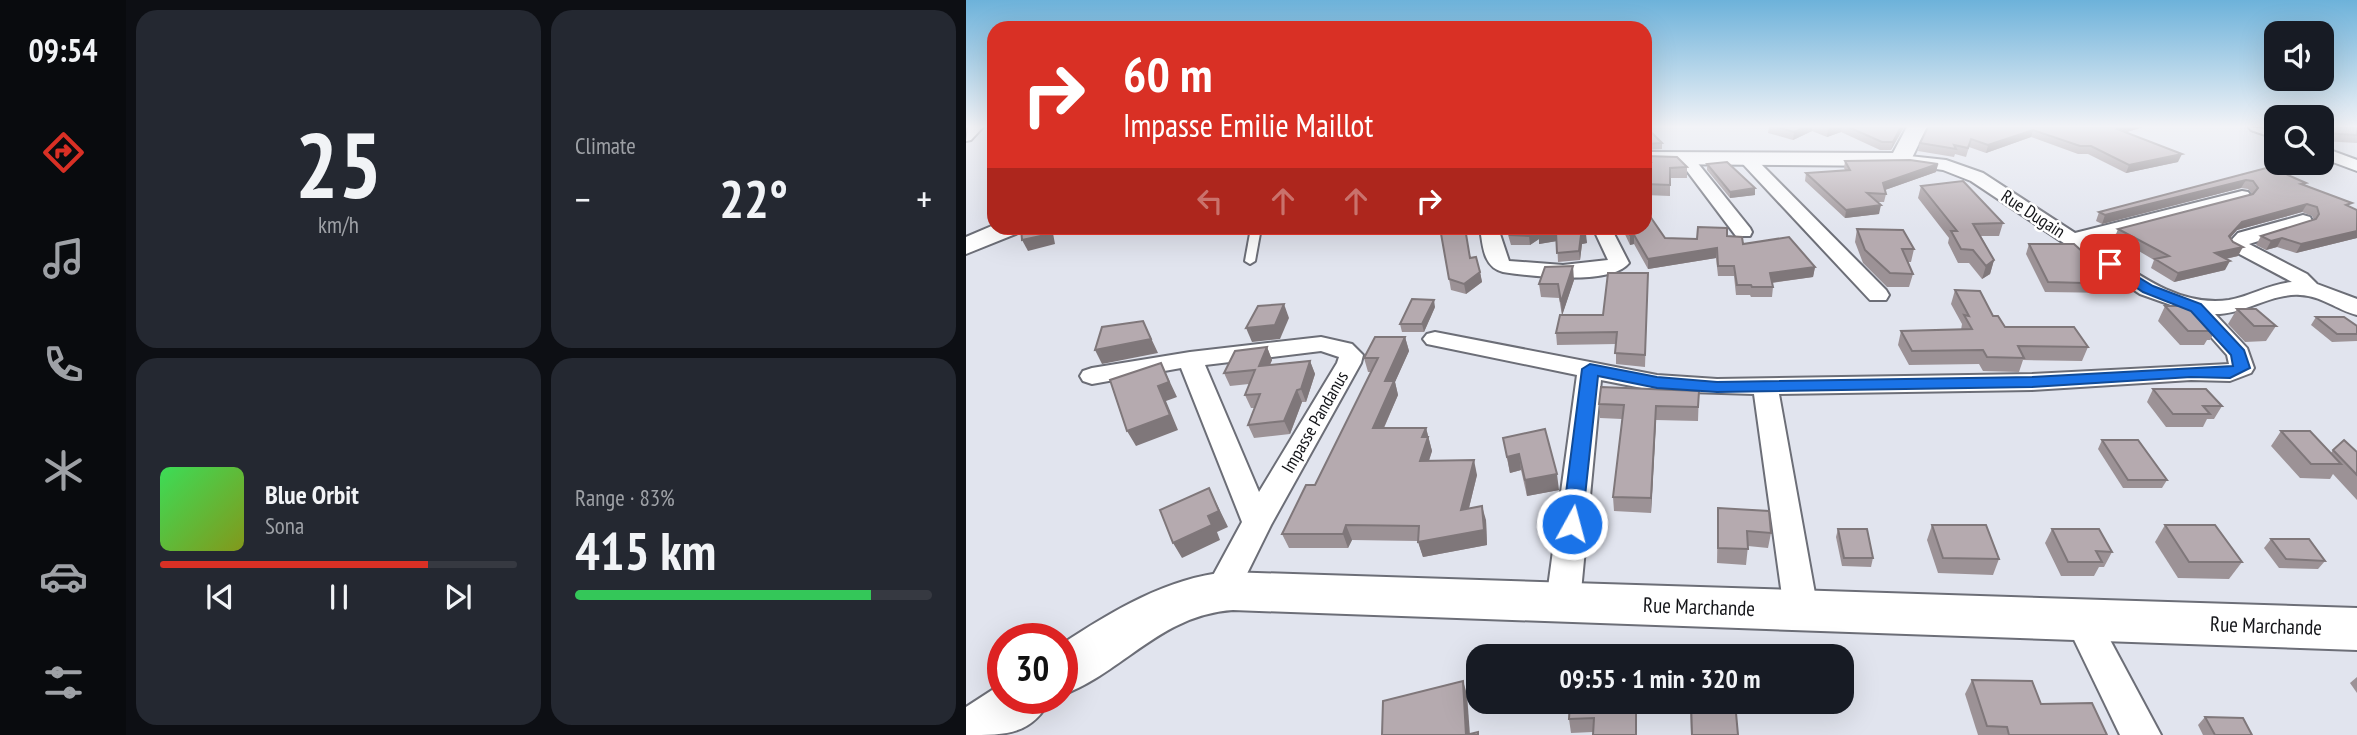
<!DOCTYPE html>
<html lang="en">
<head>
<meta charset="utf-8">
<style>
	:root { --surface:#171b24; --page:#242831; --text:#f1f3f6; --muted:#9ea1a6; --line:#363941; --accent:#d93025 }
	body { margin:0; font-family:"PT Sans Narrow",sans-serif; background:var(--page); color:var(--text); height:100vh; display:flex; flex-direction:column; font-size:26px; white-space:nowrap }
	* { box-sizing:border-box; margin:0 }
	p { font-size:23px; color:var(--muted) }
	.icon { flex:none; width:38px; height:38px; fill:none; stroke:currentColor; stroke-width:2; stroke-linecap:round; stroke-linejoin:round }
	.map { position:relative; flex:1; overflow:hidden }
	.panel { display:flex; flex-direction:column; gap:10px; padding:10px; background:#0d0f14; width:840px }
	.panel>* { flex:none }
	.top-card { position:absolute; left:21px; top:21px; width:665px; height:214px; border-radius:21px; box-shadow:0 7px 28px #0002; background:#d93025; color:#fff; overflow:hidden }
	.buttons { position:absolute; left:1298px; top:21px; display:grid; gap:14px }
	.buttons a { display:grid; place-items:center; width:70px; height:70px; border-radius:14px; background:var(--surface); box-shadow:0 7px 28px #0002; font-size:35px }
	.speed { position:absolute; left:21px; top:623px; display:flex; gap:14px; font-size:35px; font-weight:700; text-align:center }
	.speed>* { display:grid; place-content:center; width:91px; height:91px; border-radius:50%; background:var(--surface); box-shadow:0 7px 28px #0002; line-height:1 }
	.speed .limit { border:10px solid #d22; background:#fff; color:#111 }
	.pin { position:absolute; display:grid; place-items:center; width:60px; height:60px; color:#fff; margin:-30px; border-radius:14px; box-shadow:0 4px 10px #0006 }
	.me { position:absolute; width:77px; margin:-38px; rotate:7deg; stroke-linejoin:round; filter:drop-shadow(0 0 5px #0008) }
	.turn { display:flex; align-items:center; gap:24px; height:147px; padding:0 21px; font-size:32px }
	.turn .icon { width:91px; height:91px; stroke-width:2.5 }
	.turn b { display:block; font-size:49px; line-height:60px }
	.lanes { display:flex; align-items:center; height:66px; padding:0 21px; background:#0003; justify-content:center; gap:35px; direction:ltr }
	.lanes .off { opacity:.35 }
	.big { font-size:52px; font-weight:700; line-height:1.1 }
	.panel .card { flex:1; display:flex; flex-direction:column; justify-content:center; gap:10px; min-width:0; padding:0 24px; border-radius:21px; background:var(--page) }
	.panel .dial { align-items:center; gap:0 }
	.dial b { font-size:91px; line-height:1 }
	.song { display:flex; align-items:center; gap:21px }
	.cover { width:84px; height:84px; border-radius:10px; background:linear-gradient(135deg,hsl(130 70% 55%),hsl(70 70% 35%)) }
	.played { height:7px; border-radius:4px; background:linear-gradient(90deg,var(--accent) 75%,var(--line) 75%) }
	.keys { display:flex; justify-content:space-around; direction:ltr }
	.heat { display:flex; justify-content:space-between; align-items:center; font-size:38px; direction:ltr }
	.charge { height:10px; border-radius:5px; background:linear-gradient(90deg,#34c759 83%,var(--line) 0) }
	.panel .tiles { flex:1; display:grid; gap:10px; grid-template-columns:repeat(2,1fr) }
	.trip { position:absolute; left:500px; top:644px; width:388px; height:70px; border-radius:21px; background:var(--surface); box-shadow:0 7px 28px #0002; font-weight:700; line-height:70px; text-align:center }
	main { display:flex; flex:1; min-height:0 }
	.tabs { display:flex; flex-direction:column; width:126px; justify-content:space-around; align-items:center; background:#090b0e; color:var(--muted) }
	.tabs .icon { width:49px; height:49px }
	.tabs .active { color:var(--accent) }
	.tabs b { font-size:32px; color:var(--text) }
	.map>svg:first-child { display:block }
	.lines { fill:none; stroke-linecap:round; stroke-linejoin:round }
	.lane-casing { stroke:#6c6e77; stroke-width:4 }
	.street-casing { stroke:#6c6e77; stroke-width:4 }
	.secondary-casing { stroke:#6c6e77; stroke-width:4 }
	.lane { fill:#fff; fill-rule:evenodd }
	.street { fill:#fff; fill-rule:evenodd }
	.secondary { fill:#fff; fill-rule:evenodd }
	.wall { fill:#9c9296 }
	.shaded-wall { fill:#7f777a }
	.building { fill:#b5aaaf; stroke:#7f777a; stroke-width:2 }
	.route { fill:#1a73e8; stroke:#114b97; stroke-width:2 }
	.labels { text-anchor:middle; stroke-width:5; stroke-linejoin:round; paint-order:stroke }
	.street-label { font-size:18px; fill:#141519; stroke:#fff }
	.near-street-label { font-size:21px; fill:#141519; stroke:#fff }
</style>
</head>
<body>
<main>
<nav class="tabs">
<b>09:54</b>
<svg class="icon active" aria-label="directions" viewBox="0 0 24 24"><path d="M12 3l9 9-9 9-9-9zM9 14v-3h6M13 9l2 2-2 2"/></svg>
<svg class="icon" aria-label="music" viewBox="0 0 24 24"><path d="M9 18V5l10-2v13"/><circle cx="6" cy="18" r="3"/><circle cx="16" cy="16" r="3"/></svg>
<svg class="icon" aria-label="phone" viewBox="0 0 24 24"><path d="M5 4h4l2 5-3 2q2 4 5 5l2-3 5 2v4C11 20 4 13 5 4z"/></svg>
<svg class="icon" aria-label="climate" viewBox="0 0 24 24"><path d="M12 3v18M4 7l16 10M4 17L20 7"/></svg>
<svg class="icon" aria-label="car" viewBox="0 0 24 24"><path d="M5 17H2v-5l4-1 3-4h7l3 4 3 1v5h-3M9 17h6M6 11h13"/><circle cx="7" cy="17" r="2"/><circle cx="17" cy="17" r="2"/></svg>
<svg class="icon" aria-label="filters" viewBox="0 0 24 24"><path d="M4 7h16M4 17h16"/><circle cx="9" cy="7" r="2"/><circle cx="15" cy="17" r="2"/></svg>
</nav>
<section class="panel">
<div class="tiles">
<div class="card dial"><b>25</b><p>km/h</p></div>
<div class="card"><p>Climate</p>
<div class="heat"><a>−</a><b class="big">22°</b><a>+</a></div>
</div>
<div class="card">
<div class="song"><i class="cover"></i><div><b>Blue Orbit</b><p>Sona</p></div></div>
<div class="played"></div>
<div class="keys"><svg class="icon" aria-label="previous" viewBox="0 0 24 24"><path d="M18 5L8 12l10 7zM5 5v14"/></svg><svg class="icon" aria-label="pause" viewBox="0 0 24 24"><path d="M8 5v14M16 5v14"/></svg><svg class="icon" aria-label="next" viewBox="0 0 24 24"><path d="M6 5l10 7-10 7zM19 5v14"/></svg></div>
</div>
<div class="card"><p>Range · 83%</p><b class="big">415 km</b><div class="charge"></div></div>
</div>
</section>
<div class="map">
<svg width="1391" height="735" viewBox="0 0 1391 735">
	<rect width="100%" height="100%" fill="#e1e4ee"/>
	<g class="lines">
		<defs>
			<path id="lane" d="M285 228H295L289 261 284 264 279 261Z"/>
			<g id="street">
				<path d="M2 127H17L5 140 0 141Z"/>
				<path d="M1283 127 1311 130V139L1285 130Z"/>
				<path d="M1356 147 1391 160V171L1356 158Z"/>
				<path d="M720 154 726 156 784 228 786 232 784 236H770L712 159Z"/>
				<path d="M781 154 787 156 920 290 923 295 920 300H904L775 162 773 159 775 156Z"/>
				<path d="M934 155 980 160 1017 173 1109 233 1276 191 1282 192 1285 196 1282 200 1122 241C1164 268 1210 308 1263 300 1285 296 1303 284 1326 282L1264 249 1261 245 1272 233 1337 215 1344 217 1346 221 1344 225 1283 244 1341 274 1351 284 1391 299V315C1371 310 1356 296 1334 295 1305 293 1279 314 1249 314L1281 348 1288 368 1285 373 1264 381 1225 380 1066 390 813 394 852 610 847 621 835 625 823 621 818 610 788 394 691 391 635 380 614 602 609 612 597 617 585 612 580 602 611 375 461 344 457 339 461 334 469 332 691 375 751 379 1066 374 1263 364 1261 355 1222 311 1174 294 1005 181 977 170 928 163 926 160Z"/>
				<path d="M514 228H532L543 261 597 265 642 260 627 228H645L663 263C645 286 564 276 537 272 517 267 517 246 514 228Z"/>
				<path d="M355 337 386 344 397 355 395 363 305 525 267 602 255 606 243 602 238 592 276 522 215 368 126 384 117 381 114 376 117 371 126 368 224 352ZM355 351 373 357 371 363 293 492 239 365Z"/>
				<path d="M1116 606 1128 610 1195 735H1154L1099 621 1104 610Z"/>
			</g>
			<g id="secondary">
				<path d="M941 127H961L945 160 942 165 934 166 679 164V152L927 153Z"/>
				<path d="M28 225V228H56L52 233 0 254V237Z"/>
				<path d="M261 572 1391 608V650L267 610C194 615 158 672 96 695V644C146 611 201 578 261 572Z"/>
				<path d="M37 683V698H85C66 735 41 735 0 735V707Z"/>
			</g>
		</defs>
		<use href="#lane" class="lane-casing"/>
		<use href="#street" class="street-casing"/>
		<use href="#secondary" class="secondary-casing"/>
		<use href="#lane" class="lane"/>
		<use href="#street" class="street"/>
		<use href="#secondary" class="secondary"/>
	</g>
	<g class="wall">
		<path d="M803 127H938L925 150H914L875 132 861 137 846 131 827 140 802 133Z"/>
		<path d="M962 127H1177L1161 132 1212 162 1160 173 1122 154H1112L1065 137 1020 153 1003 147 1000 157 989 154 988 157 952 151 954 143Z"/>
		<path d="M1356 127H1391V143L1356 141Z"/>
		<path d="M679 133 696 143V149L679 150Z"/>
		<path d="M680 156 721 167V178H704V196L679 195V163H680Z"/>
		<path d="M879 161 972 164 970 172 919 190 920 194 918 202H911L913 214 879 218 839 181 840 173 879 170 878 168Z"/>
		<path d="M741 164 789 195 764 198 741 170Z"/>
		<path d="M1304 167 1391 210V238L1330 253 1311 247 1300 250 1290 245 1295 236 1348 220 1346 216 1336 212 1271 230 1264 238 1272 256 1260 259 1259 270 1208 282 1185 268 1188 260 1149 237 1152 229 1286 194 1282 189 1275 188 1136 224 1130 221 1133 212Z"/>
		<path d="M955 186 1037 223 1033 236H1015L1028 260 1024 274 1016 279 1003 263H992L982 243 983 238 952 198Z"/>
		<path d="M474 228 504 258 514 272 516 282 500 294 485 290Z"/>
		<path d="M540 228H617L621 243 616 244 614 260 592 262 591 241 573 244V239L564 245H545Z"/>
		<path d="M656 228H679L699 238 731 239 761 236 777 244 849 267 847 277 806 283 807 287 806 297H785L784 295H770L768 276H752L750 258 682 269 668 244 664 245Z"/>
		<path d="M891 229 948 249 945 262H942L947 274 943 287H921L897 263 889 242Z"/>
		<path d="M1063 244 1130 264 1153 284 1149 293 1079 292 1060 254Z"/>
		<path d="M682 273 679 367 650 364V344L591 345 590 333 596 315 593 298 575 297 573 284 608 280 596 315H637Z"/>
		<path d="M989 290 1027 316 1039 327 1122 347 1116 361 1057 360 1053 372 1017 371 1013 364 943 365 932 345 935 331 995 330 996 324 985 304Z"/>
		<path d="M1199 306 1252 326 1244 340H1241L1238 345H1214L1192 321Z"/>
		<path d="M469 307 458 332H436L434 324Z"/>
		<path d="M1271 309 1310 326 1300 341 1279 342 1262 324Z"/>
		<path d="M1350 317 1391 326V341L1366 342 1345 325Z"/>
		<path d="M439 337 443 351 429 382 432 395 418 428H460L466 451 463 461 511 475 503 508 520 520 521 545 457 557 452 541 386 540 382 548H323L316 534 349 485 405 372H402L398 358Z"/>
		<path d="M301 347 306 360 304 365 344 361 349 374 340 402H336L324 434 288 438 282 425 289 408H285L279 395 283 384 264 386 258 373Z"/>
		<path d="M1187 389 1256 406 1248 419H1241L1237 427H1200L1181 402Z"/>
		<path d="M733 391 732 421 690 420 685 513 648 511 647 497 656 419 634 418 633 404Z"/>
		<path d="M1315 431 1365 453 1367 450 1391 452V500L1367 474 1364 479 1334 478 1305 446Z"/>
		<path d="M537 438 593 490 561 496 555 470 544 473Z"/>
		<path d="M1136 440 1201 480 1196 488H1157L1132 449Z"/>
		<path d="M752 508 805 533 802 548 782 546 780 565 751 563Z"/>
		<path d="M966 525 1033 559 1027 575 972 573 961 540Z"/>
		<path d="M1199 525 1276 562 1263 579 1212 578 1189 542Z"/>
		<path d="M872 529 907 558 905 567 876 566 870 537Z"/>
		<path d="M1086 529 1146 552 1138 567H1133L1128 576H1095L1079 543Z"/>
		<path d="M1305 539 1359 561 1352 569 1313 568 1298 548Z"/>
		<path d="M1391 677V693L1384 683Z"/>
		<path d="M1006 680 1075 704 1141 735H1012L999 694Z"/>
		<path d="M670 702 627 732 605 733 603 719Z"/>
		<path d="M724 702H769L772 735H725Z"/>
		<path d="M1239 717 1286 735H1237L1232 725Z"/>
	</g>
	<g class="shaded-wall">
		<path d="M839 127H846V131L827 140 828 132Z"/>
		<path d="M867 127H876L875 132 861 137 862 129Z"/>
		<path d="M935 127H938L925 150 927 142Z"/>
		<path d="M1156 127H1177L1148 136 1151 129Z"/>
		<path d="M1067 130 1065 137 1020 153 1022 145Z"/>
		<path d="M1216 154 1212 162 1160 173 1163 165Z"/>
		<path d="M972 164 970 172 916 191 917 183Z"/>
		<path d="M1280 180 1275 188 1136 224 1139 215Z"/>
		<path d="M789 188V195L764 198V192Z"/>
		<path d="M1341 204 1336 212 1271 230 1258 245 1263 236 1276 222Z"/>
		<path d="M915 205 913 214 879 218 880 210Z"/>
		<path d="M82 228H86L89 244 62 251 56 240Z"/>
		<path d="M574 228 590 232 591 241 573 244V239L564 245 563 236Z"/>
		<path d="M1391 231V238L1330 253 1335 244Z"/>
		<path d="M620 234 621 243 616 244 614 260 613 251 615 235Z"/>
		<path d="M664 235H668V244L664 245Z"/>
		<path d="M1316 238 1311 247 1300 250 1305 241Z"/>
		<path d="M1277 247 1272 256 1244 262 1249 253Z"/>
		<path d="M751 248 750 258 682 269V259Z"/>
		<path d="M1028 260 1024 274 1016 279 1020 266Z"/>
		<path d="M1264 261 1259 270 1208 282 1212 273Z"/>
		<path d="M607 266 608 280 596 316 595 302Z"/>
		<path d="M849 267 847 277 803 283 804 273Z"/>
		<path d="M514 272 516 282 500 294 498 284Z"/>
		<path d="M468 300 469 307 458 332 456 324Z"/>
		<path d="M318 304 323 318 314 339 286 342 280 328Z"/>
		<path d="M177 321 192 353 136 364 129 350Z"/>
		<path d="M439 337 443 351 429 382 432 395 411 443 407 428 419 381Z"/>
		<path d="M301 347 306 360 298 378 293 366Z"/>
		<path d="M344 361 349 374 340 402 335 389Z"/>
		<path d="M195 363 211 397 200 401 212 430 170 446 161 431Z"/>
		<path d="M331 390 336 402 324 434 318 421Z"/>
		<path d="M690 406V420L685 513V498Z"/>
		<path d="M460 428 466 451 458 475 454 461 456 437Z"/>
		<path d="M553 454 555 470 544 473 541 457Z"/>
		<path d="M508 460 511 475 499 524 495 510Z"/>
		<path d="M591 474 593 490 561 496 559 480Z"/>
		<path d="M243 488 262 527 251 532 254 540 216 558 207 543 242 516Z"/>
		<path d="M516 506 520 520 521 545 457 557 452 542Z"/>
		<path d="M380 525 386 540 382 548 377 534Z"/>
		<path d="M497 681 501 694 504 735H500Z"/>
	</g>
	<g class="building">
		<path d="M811 127H839L828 132Z"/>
		<path d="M882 127H935L927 142H916Z"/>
		<path d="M962 127H1156L1151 129 1216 154 1163 165 1125 146H1114L1067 130 1022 145 1005 139 1002 148 988 145 990 149 954 143Z"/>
		<path d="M1356 127H1391V135L1356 133Z"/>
		<path d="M685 132 696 143 679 144V133Z"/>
		<path d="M680 156 711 157 721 167 704 168V185L679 184V163L685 162Z"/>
		<path d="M944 160 972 164 917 183 920 194 901 193 915 205 880 210 840 173 884 170 879 161Z"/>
		<path d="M761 162 789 188 764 192 741 164Z"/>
		<path d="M1304 167 1340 183 1335 184 1386 203 1380 205 1391 210V231L1335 244 1316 238 1305 241 1295 236 1350 219 1353 214 1351 207 1341 204 1276 222 1263 236 1267 242 1277 247 1249 253 1264 261 1212 273 1189 259 1203 256 1152 229 1287 194 1292 188 1287 181 1280 180 1139 215 1133 212Z"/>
		<path d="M997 181 1037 223 1007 224 1028 260 1020 266 1007 250 995 249 985 231H991L955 186Z"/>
		<path d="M679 209 699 238 731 239 732 227 761 228V236L776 237 777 244 823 237 849 267 804 273 807 287H786L785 285H771L768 266H752L751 248 682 259 668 235H664L660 228H679Z"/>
		<path d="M55 228H82L84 234 56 240Z"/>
		<path d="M474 228H499L504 258 510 257 514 272 498 284 483 279Z"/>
		<path d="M541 228H574L563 236 544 235Z"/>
		<path d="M574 228H617L620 234 615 235 613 251 591 253 590 232 572 234Z"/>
		<path d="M891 229 937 230 948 249H936L947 274 924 273 899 250Z"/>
		<path d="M1063 244H1108L1130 264H1137L1153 284 1082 282Z"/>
		<path d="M607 266 595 302 592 284H573L579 267Z"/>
		<path d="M642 273H682L679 355 649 353 651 332 590 333 594 315H637Z"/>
		<path d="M989 290 1014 291 1027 316H1032L1039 327H1108L1122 347 1052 346 1058 358 1021 357 1017 350 946 351 935 331 1006 329 998 315 1003 316Z"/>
		<path d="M446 299 468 300 456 324H434Z"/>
		<path d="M318 304 309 325 280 328 292 306Z"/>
		<path d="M1199 306H1230L1238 310 1252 326 1241 325 1246 331H1222Z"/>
		<path d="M1271 309H1290L1310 326H1288Z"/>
		<path d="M1350 317H1378L1391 326V334H1371Z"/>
		<path d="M177 321 185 339 129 350 136 327Z"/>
		<path d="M409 337H439L419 381H428L407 428H460L456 437H462L454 461 508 460 495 510 516 506 518 530 452 542 453 526 380 525 377 534H316L340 485H349L412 358H398Z"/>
		<path d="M301 347 293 366 344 361 335 389 331 390 318 421 282 425 294 394 279 395 289 370 258 373 269 351Z"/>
		<path d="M195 363 203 382 192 386 204 415 161 431 144 380Z"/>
		<path d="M635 387 733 391 732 407 690 406 685 498 647 497 658 405 633 404Z"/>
		<path d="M1187 389H1240L1256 406H1237L1244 414H1207Z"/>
		<path d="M579 429 591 474 559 480 553 454 541 457 537 438Z"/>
		<path d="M1315 431H1344L1375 464H1345Z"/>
		<path d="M1136 440H1172L1201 480H1162Z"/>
		<path d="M1378 440 1391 452V475L1367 450Z"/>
		<path d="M243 488 253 511 242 516 246 525 207 543 194 510Z"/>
		<path d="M752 508 803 511 805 533 781 531 782 549 752 548Z"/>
		<path d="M966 525H1020L1033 559 977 558Z"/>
		<path d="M1199 525H1249L1276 562H1223Z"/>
		<path d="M872 529H901L907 558H878Z"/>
		<path d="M1086 529H1133L1146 552 1130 551 1136 562H1102Z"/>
		<path d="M1305 539H1343L1359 561 1320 559Z"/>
		<path d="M1006 680 1066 681 1075 704 1126 703 1141 735H1043L1041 727 1021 726Z"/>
		<path d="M497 681 500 735 512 732V735H416L417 701Z"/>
		<path d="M604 702H670V735H627L628 718 603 719Z"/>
		<path d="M725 702H769L772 735H726Z"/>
		<path d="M1239 717 1277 718 1286 735H1249Z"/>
	</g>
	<linearGradient id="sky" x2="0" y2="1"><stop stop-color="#6db2da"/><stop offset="0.55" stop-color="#f2f3f7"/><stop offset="1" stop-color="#f2f3f7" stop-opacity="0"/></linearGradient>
	<rect width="1391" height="230" fill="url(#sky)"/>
	<path class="route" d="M1144 260 1187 286 1235 304 1278 350 1284 368 1264 378 1225 377 1066 387 751 392 691 388 632 376 616 524 613 530 606 532 599 530 596 524 616 369 624 364 691 377 751 382 1066 377 1267 366 1265 355 1225 311 1177 292 1140 267 1138 264Z"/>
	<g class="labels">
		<g class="street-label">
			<text transform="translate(1067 214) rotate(33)" y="6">Rue Dugain</text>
			<text transform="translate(349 422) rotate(-60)" y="6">Impasse Pandanus</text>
		</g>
		<g class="near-street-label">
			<text transform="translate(733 607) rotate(2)" y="7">Rue Marchande</text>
			<text transform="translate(1300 626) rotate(2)" y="7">Rue Marchande</text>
		</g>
	</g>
</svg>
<div class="buttons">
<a><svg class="icon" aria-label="sound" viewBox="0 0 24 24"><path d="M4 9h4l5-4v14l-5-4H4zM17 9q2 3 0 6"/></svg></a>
<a><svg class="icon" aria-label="search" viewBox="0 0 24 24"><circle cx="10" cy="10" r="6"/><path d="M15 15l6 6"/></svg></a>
</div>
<div class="speed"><div class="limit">30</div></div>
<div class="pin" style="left:1144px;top:264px;background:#d93025"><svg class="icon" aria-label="arrive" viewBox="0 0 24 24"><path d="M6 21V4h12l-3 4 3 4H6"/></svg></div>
<svg class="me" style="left:606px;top:524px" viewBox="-20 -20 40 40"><circle r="17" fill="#1a73e8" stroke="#fff" stroke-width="3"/><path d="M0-11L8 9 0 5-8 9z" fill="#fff"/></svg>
<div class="trip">09:55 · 1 min · 320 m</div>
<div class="top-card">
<div class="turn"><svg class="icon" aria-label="right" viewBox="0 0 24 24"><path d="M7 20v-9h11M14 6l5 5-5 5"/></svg><div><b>60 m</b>Impasse Emilie Maillot</div></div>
<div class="lanes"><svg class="icon off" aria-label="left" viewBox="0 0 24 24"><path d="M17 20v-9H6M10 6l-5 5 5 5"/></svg><svg class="icon off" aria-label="ahead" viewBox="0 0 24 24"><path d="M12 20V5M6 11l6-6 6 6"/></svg><svg class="icon off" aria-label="ahead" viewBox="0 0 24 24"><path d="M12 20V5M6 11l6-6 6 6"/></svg><svg class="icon" aria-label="right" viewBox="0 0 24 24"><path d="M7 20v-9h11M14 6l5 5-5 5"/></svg></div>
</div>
</div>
</main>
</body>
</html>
